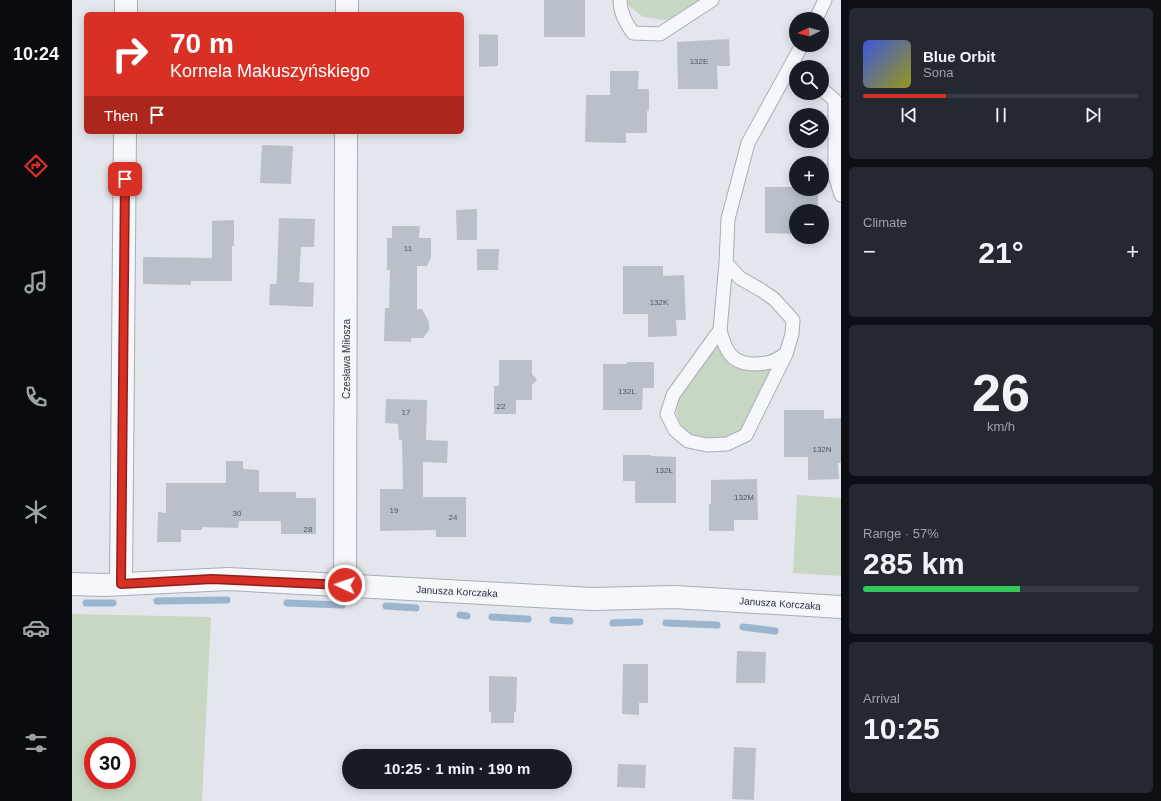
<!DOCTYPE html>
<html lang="en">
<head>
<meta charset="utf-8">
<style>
	:root { --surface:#171b24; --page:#242831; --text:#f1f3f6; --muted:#9ea1a6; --line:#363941; --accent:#d93025 }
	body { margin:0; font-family:Helvetica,sans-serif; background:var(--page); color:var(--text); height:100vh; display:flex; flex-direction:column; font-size:15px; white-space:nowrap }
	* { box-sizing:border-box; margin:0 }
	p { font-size:13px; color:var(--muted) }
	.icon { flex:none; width:22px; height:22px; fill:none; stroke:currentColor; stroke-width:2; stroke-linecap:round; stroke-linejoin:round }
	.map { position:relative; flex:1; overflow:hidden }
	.sheet { display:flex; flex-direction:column; gap:8px; padding:8px; background:#0d0f14; width:320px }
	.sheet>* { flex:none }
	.hud { position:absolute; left:12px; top:12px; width:380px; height:122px; border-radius:6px; box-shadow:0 2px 10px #0003; background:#d93025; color:#fff; overflow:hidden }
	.needle { width:26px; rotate:264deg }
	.buttons { position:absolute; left:717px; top:12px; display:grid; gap:8px }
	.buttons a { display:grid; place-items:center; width:40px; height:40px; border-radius:50%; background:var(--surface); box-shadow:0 2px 10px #0003; font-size:20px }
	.speed { position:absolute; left:12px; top:737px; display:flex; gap:8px; font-size:20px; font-weight:700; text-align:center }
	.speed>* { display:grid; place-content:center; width:52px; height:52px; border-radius:50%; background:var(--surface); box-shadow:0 2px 10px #0003; line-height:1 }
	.speed .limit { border:6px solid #d22; background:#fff; color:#111 }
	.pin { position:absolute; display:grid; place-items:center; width:34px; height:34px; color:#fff; margin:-17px; border-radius:8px; box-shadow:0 2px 6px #0006 }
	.me { position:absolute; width:44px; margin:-22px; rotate:273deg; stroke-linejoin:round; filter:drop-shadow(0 0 3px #0008) }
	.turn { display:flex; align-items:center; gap:14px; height:84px; padding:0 20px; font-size:18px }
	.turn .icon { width:52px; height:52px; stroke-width:2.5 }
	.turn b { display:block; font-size:28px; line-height:34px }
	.then { display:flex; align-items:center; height:38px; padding:0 20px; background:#0003; gap:8px; font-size:15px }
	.big { font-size:30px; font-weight:600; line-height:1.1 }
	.sheet .widget { flex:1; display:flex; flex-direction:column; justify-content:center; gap:6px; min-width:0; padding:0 14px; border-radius:6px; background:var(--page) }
	.sheet .dial { align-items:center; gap:0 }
	.dial b { font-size:52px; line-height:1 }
	.song { display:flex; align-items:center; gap:12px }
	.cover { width:48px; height:48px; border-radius:6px; background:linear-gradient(135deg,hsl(230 70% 55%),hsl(60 70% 35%)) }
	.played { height:4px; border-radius:2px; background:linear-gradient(90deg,var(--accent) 30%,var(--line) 30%) }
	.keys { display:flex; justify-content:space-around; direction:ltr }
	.heat { display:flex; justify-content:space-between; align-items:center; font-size:22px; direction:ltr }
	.charge { height:6px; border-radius:3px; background:linear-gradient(90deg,#34c759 57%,var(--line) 0) }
	.trip { position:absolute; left:270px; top:749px; width:230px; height:40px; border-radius:20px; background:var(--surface); box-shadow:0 2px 10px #0003; font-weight:600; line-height:40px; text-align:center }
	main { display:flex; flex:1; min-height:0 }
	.tabs { display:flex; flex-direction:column; width:72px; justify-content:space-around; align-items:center; background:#090b0e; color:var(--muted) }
	.tabs .icon { width:28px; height:28px }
	.tabs .active { color:var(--accent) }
	.tabs b { font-size:18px; color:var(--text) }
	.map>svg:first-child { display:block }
	.green { fill:#c8d7c3; fill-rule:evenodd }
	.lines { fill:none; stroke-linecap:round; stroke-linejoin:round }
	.stream { stroke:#9bb5cf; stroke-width:7 }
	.building { fill:#b9c0ca }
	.service-casing { stroke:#a7adb7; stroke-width:15 }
	.minor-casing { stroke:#a7adb7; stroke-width:24 }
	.service { stroke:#f6f7fa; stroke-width:13 }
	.minor { stroke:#f6f7fa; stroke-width:22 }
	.route-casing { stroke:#8d1f18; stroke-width:10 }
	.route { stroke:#d93025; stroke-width:7 }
	.labels { text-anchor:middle; stroke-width:3; stroke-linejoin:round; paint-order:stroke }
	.number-label { font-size:8px; fill:#4d5767 }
	.street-label { font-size:10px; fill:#293446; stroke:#f3f5f9 }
</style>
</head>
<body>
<main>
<nav class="tabs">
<b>10:24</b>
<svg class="icon active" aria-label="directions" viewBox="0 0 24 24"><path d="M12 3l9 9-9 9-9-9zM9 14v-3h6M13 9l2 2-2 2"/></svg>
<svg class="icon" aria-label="music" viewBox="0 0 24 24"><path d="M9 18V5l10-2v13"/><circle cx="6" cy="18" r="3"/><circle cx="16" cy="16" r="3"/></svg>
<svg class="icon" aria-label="phone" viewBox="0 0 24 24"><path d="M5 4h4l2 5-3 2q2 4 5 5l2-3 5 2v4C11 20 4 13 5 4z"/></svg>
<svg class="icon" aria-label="climate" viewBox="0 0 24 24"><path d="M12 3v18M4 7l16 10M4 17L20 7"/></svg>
<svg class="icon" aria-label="car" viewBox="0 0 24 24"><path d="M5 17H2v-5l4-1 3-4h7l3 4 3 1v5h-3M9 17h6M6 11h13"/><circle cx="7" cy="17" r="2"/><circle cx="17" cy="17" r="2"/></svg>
<svg class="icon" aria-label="filters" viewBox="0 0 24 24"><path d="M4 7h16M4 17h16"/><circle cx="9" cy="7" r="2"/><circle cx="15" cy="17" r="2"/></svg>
</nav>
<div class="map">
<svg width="769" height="801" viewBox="0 0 769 801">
	<rect width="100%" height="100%" fill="#e3e6ec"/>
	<g class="green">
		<path d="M555 0H626L609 14 594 20 571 17 555 4Z"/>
		<path d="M647 341C652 347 668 367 674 369 683 373 694 369 703 366 696 381 689 397 683 412 681 417 679 424 675 428 650 456 588 436 609 394Z"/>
		<path d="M725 495 769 498V576L721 573Z"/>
		<path d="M0 614 139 617 130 801H0ZM21 746H55V780H21Z"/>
	</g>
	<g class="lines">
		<g class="stream">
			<path d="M85 601 155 600"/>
			<path d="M14 603H41"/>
			<path d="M215 603 270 605"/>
			<path d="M314 606 344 608"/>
			<path d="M388 615 395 616"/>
			<path d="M420 617 456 619"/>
			<path d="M481 620 498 621"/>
			<path d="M541 623 568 622"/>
			<path d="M594 623 645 625"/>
			<path d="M671 627 703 631"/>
		</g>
	</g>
	<g class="building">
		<rect x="472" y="0" width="41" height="37"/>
		<path d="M407 34 426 35V66L407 67Z"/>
		<path d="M657 39 658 66H645L646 89H606L605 42Z"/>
		<path d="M538 71H567L566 89H577V111H575V133H554V143L513 142 514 95H538Z"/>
		<path d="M190 145 221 146 219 184 188 183Z"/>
		<path d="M693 187H724V189H746V210L724 211V234L693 233Z"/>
		<path d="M405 209V240H385L384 210Z"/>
		<path d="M207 218 243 219 242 247H229L227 282 242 283 241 307 197 305 198 284H204L205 277Z"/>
		<path d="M162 220V246H160V281H119V285L71 284V257L140 258V221Z"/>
		<path d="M320 226H348L347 238H359V258L355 266H345V309H350L357 322V330L351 338H339V342L312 341 313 308H317L318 270H315V238H320Z"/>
		<path d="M405 249H427L426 270H405Z"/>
		<path d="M551 266H591V276L612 275 614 320H604L605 336 576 337V314H551Z"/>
		<path d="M427 360H460V374L465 380 460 385V400H444V414H422V386H427Z"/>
		<path d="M555 362H582V388H571L570 410H531V364H555Z"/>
		<path d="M314 399 355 400 354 440 376 441 375 463 351 462V497H394V537H364V530L308 531V489H331L330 440H327L326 424 313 423Z"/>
		<path d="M712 410H752V419L769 418V463H766L767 479 736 480V457H712Z"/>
		<path d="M551 455H579V456L604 457V503H563V481H551Z"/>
		<path d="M154 461H171V469L187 470V492H224V498H244V534H209V521H167L166 528 130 527V530H109V542H85L86 512 94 513V483H154Z"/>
		<path d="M685 479 686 520H662V531H637V504H639V480Z"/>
		<path d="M665 651 694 652 693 683H664Z"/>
		<path d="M551 664H576V703H567V715L550 714Z"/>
		<path d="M417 676 445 677 444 712H442V723H419V712H417Z"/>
		<path d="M662 747 684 748 682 800 660 799Z"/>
		<path d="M546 764 574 765 573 788 545 787Z"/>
	</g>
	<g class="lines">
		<defs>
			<g id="service">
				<path d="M548 0C548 13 554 23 561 33L588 34 640 0"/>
				<path d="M744 19 753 0"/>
				<path d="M750 89 769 106"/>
				<path d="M763 101V175L769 195"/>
				<path d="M654 263 648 330 601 395 595 414 603 430 616 441 635 445 655 444 674 435 714 354 720 334 721 320 702 299 689 290 668 278 654 263 656 219 676 143 730 45"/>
				<path d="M648 330C650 338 652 346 658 354 667 366 686 365 699 362 704 360 709 357 714 354"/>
			</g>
			<g id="minor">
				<path d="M54 14V0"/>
				<path d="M275 14V0"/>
				<path d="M0 584 32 585 157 579 520 599 602 597 769 607"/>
				<path d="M49 584 53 132"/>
				<path d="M273 585 274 132"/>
			</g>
		</defs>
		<use href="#service" class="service-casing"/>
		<use href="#minor" class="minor-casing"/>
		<use href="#service" class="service"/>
		<use href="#minor" class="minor"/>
	</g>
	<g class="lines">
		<defs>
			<path id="route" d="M53 179 49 584 140 579 273 585"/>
		</defs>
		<use href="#route" class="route-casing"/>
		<use href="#route" class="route"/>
	</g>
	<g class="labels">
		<g class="number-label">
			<text x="627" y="64">132E</text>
			<text x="336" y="251">11</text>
			<text x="587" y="305">132K</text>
			<text x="555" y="394">132L</text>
			<text x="429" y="409">22</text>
			<text x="334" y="415">17</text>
			<text x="750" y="452">132N</text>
			<text x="592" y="473">132Ł</text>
			<text x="672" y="500">132M</text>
			<text x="322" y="513">19</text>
			<text x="165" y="516">30</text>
			<text x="381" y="520">24</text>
			<text x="236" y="532">28</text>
		</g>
		<g class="street-label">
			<text transform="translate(274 359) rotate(-90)" y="4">Czesława Miłosza</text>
			<text transform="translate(385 591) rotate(3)" y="4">Janusza Korczaka</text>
			<text transform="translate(708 603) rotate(4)" y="4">Janusza Korczaka</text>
		</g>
	</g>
</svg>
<div class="buttons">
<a><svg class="needle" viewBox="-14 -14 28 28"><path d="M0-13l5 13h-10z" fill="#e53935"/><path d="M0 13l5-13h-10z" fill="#9ea1a6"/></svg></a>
<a><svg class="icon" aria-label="search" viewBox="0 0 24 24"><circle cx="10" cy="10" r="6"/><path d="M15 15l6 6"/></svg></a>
<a><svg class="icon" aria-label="layers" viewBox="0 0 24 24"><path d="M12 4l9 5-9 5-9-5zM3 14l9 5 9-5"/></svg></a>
<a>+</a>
<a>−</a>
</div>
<div class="speed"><div class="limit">30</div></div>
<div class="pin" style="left:53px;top:179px;background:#d93025"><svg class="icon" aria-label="arrive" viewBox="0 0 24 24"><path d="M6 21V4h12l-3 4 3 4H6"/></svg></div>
<svg class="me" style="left:273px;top:585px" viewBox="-20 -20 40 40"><circle r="17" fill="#d93025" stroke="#fff" stroke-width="3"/><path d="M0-11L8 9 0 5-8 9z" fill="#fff"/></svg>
<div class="trip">10:25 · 1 min · 190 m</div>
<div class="hud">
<div class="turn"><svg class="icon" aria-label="right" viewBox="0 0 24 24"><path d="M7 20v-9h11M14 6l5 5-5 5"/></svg><div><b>70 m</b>Kornela Makuszyńskiego</div></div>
<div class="then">Then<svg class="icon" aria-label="arrive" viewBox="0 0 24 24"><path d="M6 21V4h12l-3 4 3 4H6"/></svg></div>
</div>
</div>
<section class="sheet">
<div class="widget">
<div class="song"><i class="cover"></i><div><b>Blue Orbit</b><p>Sona</p></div></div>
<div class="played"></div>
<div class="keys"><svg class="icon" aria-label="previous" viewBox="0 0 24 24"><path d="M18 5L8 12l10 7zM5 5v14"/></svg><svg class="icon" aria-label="pause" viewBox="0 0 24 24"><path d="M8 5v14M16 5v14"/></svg><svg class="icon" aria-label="next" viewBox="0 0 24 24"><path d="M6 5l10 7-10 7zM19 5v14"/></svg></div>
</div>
<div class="widget"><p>Climate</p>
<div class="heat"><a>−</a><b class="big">21°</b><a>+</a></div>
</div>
<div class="widget dial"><b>26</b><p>km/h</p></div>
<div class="widget"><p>Range · 57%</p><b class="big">285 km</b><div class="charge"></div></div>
<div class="widget"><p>Arrival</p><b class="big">10:25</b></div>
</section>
</main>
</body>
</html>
